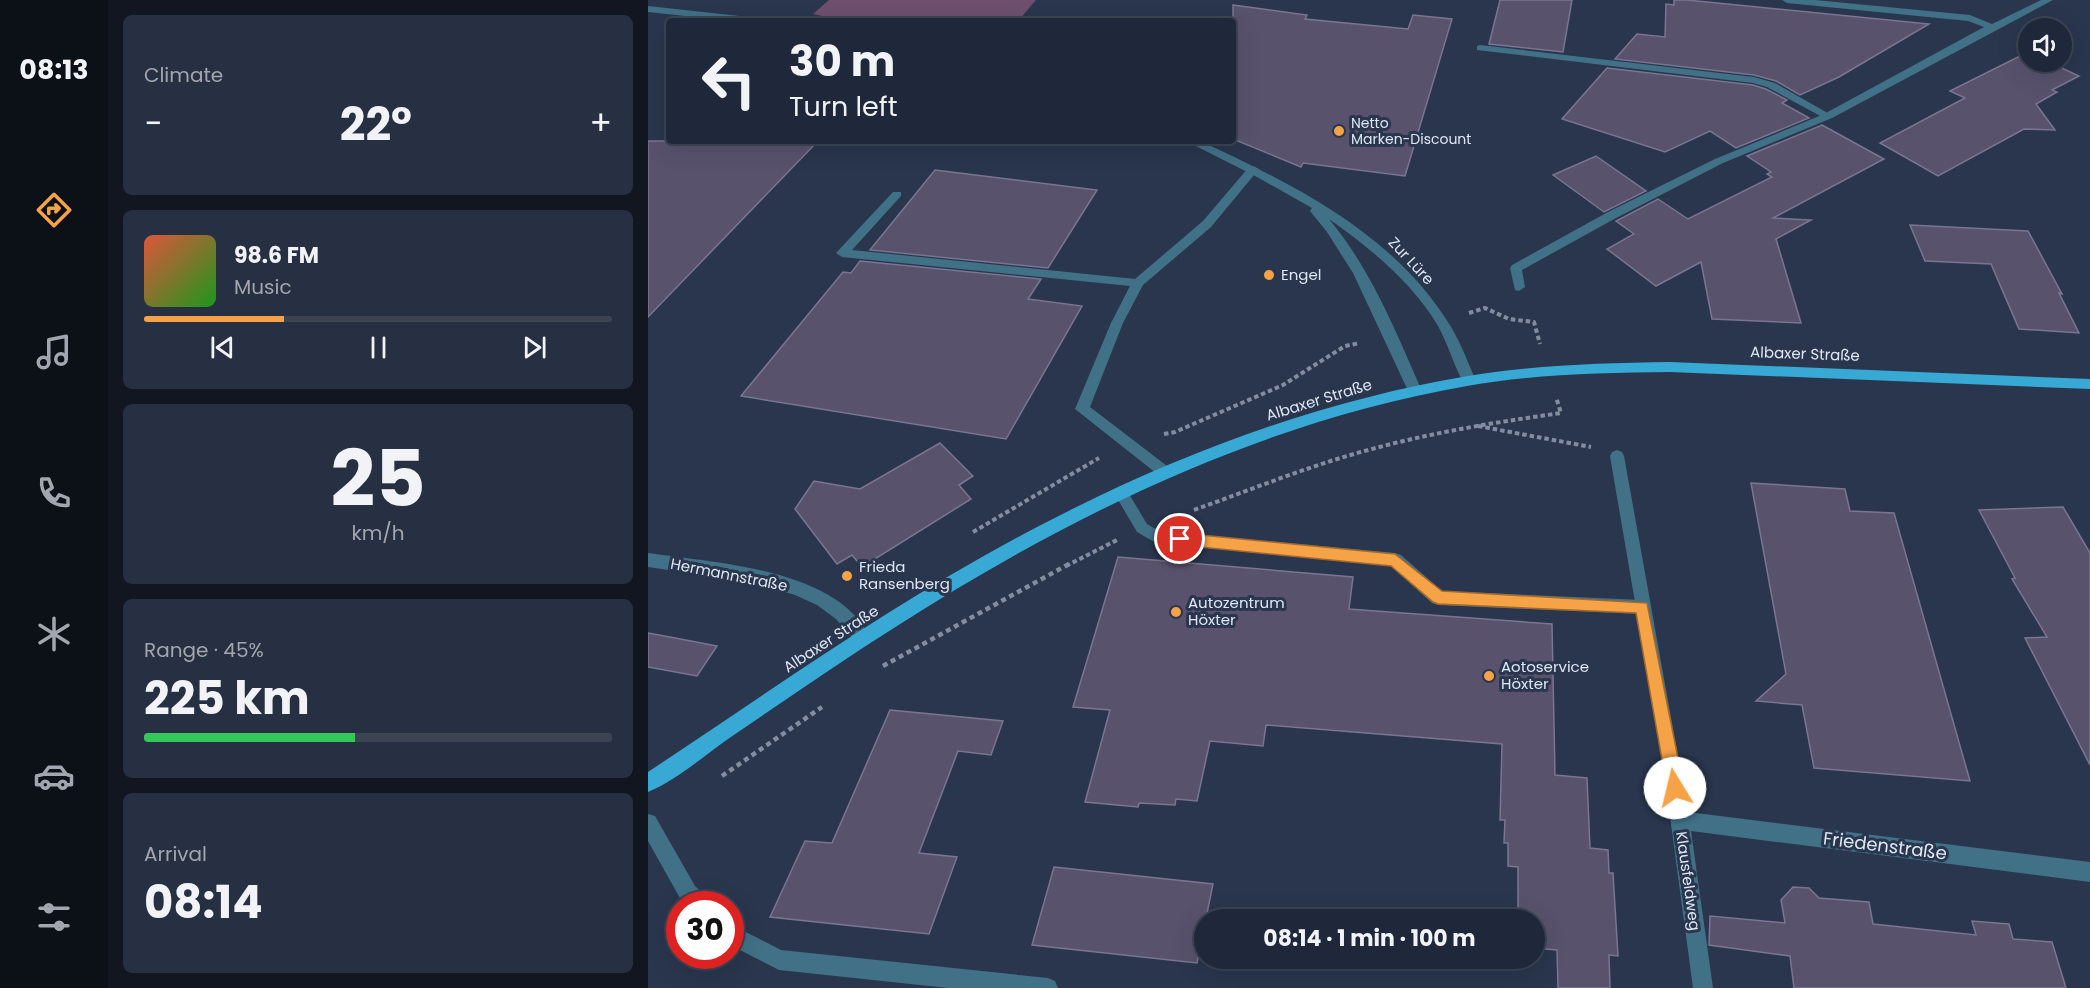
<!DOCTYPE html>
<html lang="en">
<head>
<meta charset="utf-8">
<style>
	:root { --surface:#1f283a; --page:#273042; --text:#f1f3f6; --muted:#a1a6af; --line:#3c4454; --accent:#f6a246 }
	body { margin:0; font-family:Poppins,sans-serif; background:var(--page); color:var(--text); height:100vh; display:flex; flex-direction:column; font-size:22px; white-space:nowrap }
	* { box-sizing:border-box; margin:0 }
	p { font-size:20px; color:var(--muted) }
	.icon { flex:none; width:33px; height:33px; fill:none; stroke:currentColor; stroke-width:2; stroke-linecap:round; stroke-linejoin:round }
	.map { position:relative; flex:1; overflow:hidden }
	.sheet { display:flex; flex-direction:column; gap:15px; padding:15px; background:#111620; width:540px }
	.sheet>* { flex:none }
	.banner { position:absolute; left:18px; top:18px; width:570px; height:126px; border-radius:6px; box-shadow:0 6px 24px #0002,0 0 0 2px var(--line); background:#1f283a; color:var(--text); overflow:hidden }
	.controls { position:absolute; left:1370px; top:18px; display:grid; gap:12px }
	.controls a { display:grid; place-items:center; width:54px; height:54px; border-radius:50%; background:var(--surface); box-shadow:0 6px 24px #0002,0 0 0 2px var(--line); font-size:30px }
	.speed { position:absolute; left:18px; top:891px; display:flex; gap:12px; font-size:30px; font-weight:700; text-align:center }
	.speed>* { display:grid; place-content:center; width:78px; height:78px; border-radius:50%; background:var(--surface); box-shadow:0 6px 24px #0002,0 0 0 2px var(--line); line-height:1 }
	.speed .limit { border:9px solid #d22; background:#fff; color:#111 }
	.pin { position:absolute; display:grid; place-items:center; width:51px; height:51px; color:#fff; margin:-26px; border:3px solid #fff; border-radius:50%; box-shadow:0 2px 6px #0007 }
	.me { position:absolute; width:66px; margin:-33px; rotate:351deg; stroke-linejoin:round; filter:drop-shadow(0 0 4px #0008) }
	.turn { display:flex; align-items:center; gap:21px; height:126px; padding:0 24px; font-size:27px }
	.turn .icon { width:78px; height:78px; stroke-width:2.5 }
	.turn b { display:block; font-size:42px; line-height:51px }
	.big { font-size:45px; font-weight:700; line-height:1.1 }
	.sheet .widget { flex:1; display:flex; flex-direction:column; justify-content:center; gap:9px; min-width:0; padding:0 21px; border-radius:9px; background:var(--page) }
	.sheet .dial { align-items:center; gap:0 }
	.dial b { font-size:78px; line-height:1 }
	.song { display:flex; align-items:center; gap:18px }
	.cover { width:72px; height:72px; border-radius:9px; background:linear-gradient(135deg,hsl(10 70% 55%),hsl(120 70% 35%)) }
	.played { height:6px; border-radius:3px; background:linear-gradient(90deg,var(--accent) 30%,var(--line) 30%) }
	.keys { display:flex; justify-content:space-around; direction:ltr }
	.heat { display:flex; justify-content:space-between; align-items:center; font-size:33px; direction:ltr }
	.charge { height:9px; border-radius:4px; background:linear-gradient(90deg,#34c759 45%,var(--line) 0) }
	.trip { position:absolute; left:546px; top:909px; width:351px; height:60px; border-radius:30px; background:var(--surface); box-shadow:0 6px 24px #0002,0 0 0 2px var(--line); font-weight:700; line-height:60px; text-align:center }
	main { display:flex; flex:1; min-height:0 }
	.dock { display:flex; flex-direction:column; width:108px; justify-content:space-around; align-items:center; background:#0c1017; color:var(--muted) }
	.dock .icon { width:42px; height:42px }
	.dock .on { color:var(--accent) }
	.dock b { font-size:27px; color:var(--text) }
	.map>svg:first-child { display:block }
	.green { fill:#6e506e }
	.building { fill:#58526d; stroke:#7a7591; stroke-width:1.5 }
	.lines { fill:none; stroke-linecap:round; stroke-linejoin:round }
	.path-far1 { stroke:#838da0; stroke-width:4; stroke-dasharray:4.5 3; stroke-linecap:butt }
	.path { stroke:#838da0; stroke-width:4.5; stroke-dasharray:5 4; stroke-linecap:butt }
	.service { fill:#417186; fill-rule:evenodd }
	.minor { fill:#417186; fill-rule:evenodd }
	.primary { fill:#38a9d5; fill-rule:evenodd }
	.route { fill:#f6a246; stroke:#a0692e; stroke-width:1.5 }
	.poi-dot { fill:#f6a246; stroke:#29364d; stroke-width:2 }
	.labels { text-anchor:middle; stroke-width:6; stroke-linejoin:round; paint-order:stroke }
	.far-poi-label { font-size:14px; fill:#dee6f5; stroke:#29364d; text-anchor:start }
	.street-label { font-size:15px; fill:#dee6f5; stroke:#29364d }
	.poi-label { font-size:15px; fill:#dee6f5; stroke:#29364d; text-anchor:start }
	.near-street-label { font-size:18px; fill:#dee6f5; stroke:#29364d }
</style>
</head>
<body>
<main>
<nav class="dock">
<b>08:13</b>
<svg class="icon on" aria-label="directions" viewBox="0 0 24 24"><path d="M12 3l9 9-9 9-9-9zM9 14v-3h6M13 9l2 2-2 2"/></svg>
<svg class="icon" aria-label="music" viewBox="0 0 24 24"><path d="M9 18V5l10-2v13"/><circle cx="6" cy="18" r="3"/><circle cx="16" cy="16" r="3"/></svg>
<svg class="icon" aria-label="phone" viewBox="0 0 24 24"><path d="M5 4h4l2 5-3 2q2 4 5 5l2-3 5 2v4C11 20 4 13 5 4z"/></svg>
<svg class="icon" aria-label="climate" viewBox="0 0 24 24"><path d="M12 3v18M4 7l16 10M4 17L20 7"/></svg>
<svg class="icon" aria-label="car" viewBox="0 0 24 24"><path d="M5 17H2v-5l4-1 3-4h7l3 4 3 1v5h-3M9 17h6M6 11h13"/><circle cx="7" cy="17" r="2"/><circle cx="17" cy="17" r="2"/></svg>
<svg class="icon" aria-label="filters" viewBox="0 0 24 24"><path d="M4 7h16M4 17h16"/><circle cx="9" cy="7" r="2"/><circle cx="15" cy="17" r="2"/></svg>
</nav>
<section class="sheet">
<div class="widget"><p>Climate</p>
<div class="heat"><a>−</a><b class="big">22°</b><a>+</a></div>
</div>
<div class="widget">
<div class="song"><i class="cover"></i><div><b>98.6 FM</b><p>Music</p></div></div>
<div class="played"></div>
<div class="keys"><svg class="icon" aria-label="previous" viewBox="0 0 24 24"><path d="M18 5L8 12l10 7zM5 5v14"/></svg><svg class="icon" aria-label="pause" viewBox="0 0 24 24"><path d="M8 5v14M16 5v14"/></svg><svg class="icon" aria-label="next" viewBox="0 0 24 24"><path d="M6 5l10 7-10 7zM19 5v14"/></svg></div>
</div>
<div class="widget dial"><b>25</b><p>km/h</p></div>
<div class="widget"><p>Range · 45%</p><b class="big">225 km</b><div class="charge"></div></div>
<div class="widget"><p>Arrival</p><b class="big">08:14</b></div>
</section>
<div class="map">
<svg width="1442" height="988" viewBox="0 0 1442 988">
	<rect width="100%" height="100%" fill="#29364d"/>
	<path class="green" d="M181 0H388L370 21H198L165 14Z"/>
	<g class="building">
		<path d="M852 0H924L915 52 841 44Z"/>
		<path d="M1026 0H1039L1281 24 1191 77 1152 95 1128 81 1106 75 967 59 989 34 1017 37 1018 4 1026 5Z"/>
		<path d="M585 5 659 15 657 19 760 29 765 15 804 19 757 176 655 163 653 167 585 139Z"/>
		<path d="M1380 52V62H1401L1431 76 1404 90 1409 92 1388 104 1407 130 1376 129 1290 176 1232 143 1317 98 1302 91Z"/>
		<path d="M959 68 1105 85 1118 89 1139 100 1134 103 1161 118 1088 148 1062 131 1017 152 914 119Z"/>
		<path d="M1174 125 1236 159 1125 218 1163 220 1128 239 1153 323 1064 319 1053 262 1008 286 959 249 986 234 968 221 1010 199 1040 219 1124 177 1119 174 1123 172 1099 156Z"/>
		<path d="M0 141H170L0 317Z"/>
		<path d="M948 156 998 191 956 212 905 175Z"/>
		<path d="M287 170 449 190 400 268 222 250Z"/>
		<path d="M1262 225 1380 231 1414 294 1411 293 1431 333 1371 329 1343 264 1277 261Z"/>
		<path d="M212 261 393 279 380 299 434 306 358 439 93 396 195 272 203 273Z"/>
		<path d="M292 443 325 476 311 485 323 499 214 567 204 555 189 564 147 509 166 481 212 489Z"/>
		<path d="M1103 483 1197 489 1202 511 1246 513 1322 781 1166 768 1154 705 1108 701 1138 674Z"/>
		<path d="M1415 507 1442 553V765L1377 638 1399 637 1364 579 1367 578 1331 510Z"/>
		<path d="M470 557 705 577 701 609 904 624 907 775 939 778 942 848 960 850 961 873H965L970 956 961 955 962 988H910L909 950 886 948V920H874V914H870V867L860 866V843H856L857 820H852L854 744 618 725 615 746 562 741 549 801 528 799 527 805 491 803 490 807 437 802 462 710 425 707Z"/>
		<path d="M0 633 22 637 69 646 49 676 0 667Z"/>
		<path d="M242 710 355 721 343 755 310 751 271 853 309 857 281 934 122 917 157 841 184 843Z"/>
		<path d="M406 867 565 884 549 963 384 945Z"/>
		<path d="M1145 887 1161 888 1171 898 1221 902 1225 924 1328 935 1324 921 1361 924 1365 939 1404 942 1418 988H1146L1142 956 1061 945 1062 916 1137 923 1133 900Z"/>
	</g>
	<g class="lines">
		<g class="path-far1">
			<path d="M821 313 837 308 861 319 886 322 892 344"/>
			<path d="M830 426 943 447"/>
			<path d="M516 434 527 432 635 385 697 346 712 343"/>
			<path d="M546 510C605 489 663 465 724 449 786 432 850 422 913 413L908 397"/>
			<path d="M325 532 451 458"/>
			<path d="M418 566 469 540"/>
		</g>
		<g class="path">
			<path d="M235 666 421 564"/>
			<path d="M74 776 174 707"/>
		</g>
		<g class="service">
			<path d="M832 45 1106 77 1127 83 1185 116 1176 118 1119 87 1105 83 829 50V46Z"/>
			<path d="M605 166 611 169 563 227 495 285 475 323 442 407 523 469 525 473 523 477H513L427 409 463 323 482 286 194 257 188 253 245 192H253V196L204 250 487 279 555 221 601 167Z"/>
			<path d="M473 487 478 489 499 524 511 531 747 553 753 555 794 591 994 600 1000 602 1002 607 1000 612 994 614 790 605 784 603 743 566 508 543 489 532 466 493 468 489Z"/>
			<path d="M0 814 7 816 47 886 59 897 62 904H38L33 900 0 841Z"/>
			<path d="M82 924 133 950 400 978 407 981 410 988H300L131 970 82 945Z"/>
		</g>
		<g class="minor">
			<path d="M1134 0H1167L1322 15 1344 24 1393 0H1405L1184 118 1075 163 968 218 874 270 877 287 871 291 867 290 862 268 864 265 960 212 1067 159 1176 114 1336 27 1320 21 1139 3Z"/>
			<path d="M0 6 110 18 115 21H84L0 12Z"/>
			<path d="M538 141H552C643 183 742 232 798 319 811 338 819 360 828 381L826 384H816C806 366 800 344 790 326 764 282 722 248 681 219 723 269 748 332 774 391L767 396 762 395 705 273 679 232 662 211 664 208 609 177Z"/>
			<path d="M969 450 974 452 976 456 1040 812 1442 862V882L1043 831 1065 988H1045L1016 772 962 456 964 452Z"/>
			<path d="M0 553C67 563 190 568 223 639L221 644 215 646 209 644 188 619 169 605 147 595 102 582 0 567Z"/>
		</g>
		<path class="primary" d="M1022 362 1442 379V389L1022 372C954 373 886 374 819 386 613 422 424 514 249 626 192 662 136 701 80 739 56 756 27 781 0 792V772C128 687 254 597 391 526 525 456 670 401 820 376 886 365 955 363 1022 362Z"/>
	</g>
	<path class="route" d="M532 533 747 554 794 591 999 603 1036 788 1033 794 1027 796 1021 794 1019 788 988 613 790 604 785 602 743 566 532 545 527 543 525 539 527 535Z"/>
	<g class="poi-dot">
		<circle cx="691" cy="131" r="6"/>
		<circle cx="621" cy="275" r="6"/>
		<circle cx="199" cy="576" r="6"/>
		<circle cx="528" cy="612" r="6"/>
		<circle cx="841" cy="676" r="6"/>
	</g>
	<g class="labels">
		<g class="far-poi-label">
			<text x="703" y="128">Netto<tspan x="703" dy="16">Marken-Discount</tspan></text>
		</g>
		<g class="street-label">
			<text transform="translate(763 261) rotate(47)" y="5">Zur Lüre</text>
			<text transform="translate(1157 354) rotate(2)" y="5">Albaxer Straße</text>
			<text transform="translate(671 400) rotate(-17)" y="5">Albaxer Straße</text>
			<text transform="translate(81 575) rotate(11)" y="5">Hermannstraße</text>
			<text transform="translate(183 639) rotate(-33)" y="5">Albaxer Straße</text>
			<text transform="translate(1040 881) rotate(82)" y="5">Klausfeldweg</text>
		</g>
		<g class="poi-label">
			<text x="633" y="280">Engel</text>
			<text x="211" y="572">Frieda<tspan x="211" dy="17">Ransenberg</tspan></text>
			<text x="540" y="608">Autozentrum<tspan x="540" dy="17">Höxter</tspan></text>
			<text x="853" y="672">Aotoservice<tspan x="853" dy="17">Höxter</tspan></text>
		</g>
		<g class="near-street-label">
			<text transform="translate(1237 846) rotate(7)" y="6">Friedenstraße</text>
		</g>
	</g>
</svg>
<div class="controls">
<a><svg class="icon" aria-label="sound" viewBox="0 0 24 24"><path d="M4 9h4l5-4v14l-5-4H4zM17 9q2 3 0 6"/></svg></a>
</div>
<div class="speed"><div class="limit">30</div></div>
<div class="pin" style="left:532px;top:539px;background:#d93025"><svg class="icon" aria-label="arrive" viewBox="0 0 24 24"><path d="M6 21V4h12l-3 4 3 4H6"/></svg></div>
<svg class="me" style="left:1027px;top:788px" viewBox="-20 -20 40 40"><circle r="19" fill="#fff"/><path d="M0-13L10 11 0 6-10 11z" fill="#f6a246"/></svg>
<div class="trip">08:14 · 1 min · 100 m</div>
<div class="banner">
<div class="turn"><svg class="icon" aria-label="left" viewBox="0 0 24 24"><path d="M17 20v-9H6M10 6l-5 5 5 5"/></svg><div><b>30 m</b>Turn left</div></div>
</div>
</div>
</main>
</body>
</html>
